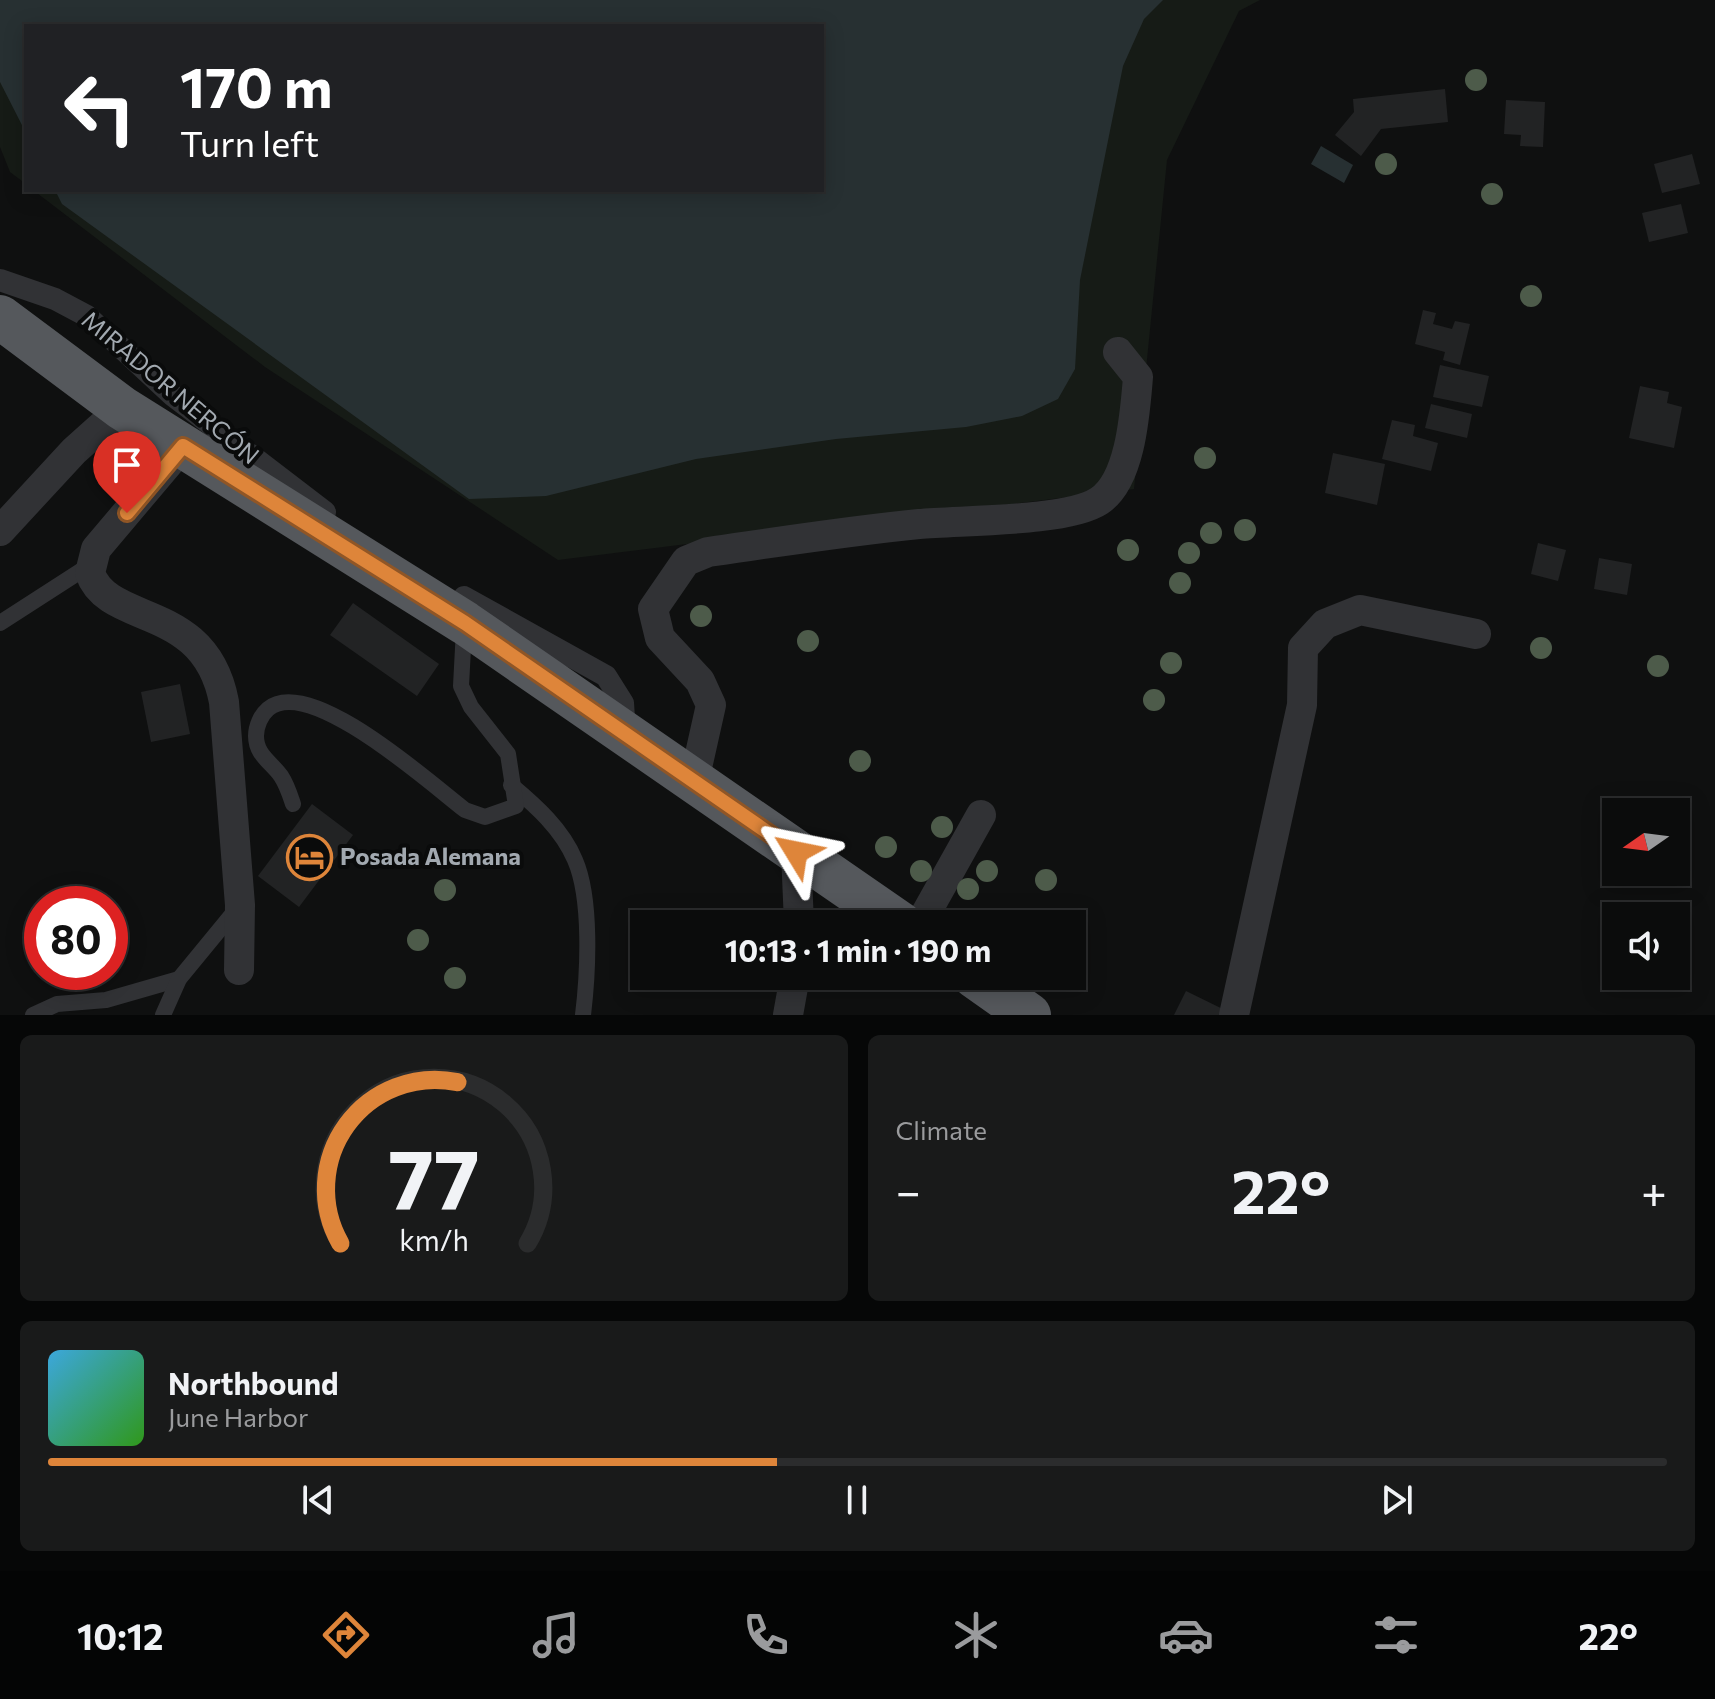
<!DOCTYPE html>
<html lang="en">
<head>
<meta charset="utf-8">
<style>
	:root { --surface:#0b0c0c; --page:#191a1a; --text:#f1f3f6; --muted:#9a9b9d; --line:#2b2c2d; --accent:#de853a }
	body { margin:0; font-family:Commissioner,sans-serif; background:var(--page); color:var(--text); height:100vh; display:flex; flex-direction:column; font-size:30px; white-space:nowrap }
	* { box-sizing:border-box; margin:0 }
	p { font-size:26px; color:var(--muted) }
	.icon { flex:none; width:44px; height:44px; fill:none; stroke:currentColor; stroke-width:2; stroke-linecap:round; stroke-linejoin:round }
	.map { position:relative; height:1015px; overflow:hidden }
	.details { display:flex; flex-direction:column; gap:20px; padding:20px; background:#060707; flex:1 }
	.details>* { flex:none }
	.hud { position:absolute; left:24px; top:24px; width:800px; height:168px; border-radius:0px; box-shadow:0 4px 20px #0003,0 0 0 2px var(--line); background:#202124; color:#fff; overflow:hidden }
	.needle { width:52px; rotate:256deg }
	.controls { position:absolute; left:1602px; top:798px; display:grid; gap:16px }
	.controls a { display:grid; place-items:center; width:88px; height:88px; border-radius:0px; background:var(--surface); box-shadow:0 4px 20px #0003,0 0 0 2px var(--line); font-size:40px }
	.speed { position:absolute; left:24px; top:886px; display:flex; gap:16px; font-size:40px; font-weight:700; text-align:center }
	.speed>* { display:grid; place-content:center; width:104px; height:104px; border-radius:50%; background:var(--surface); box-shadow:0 4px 20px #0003,0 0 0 2px var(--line); line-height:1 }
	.speed .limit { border:12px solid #d22; background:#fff; color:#111 }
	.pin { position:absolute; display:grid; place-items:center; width:68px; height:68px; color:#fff; margin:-82px -34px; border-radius:50% 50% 50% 0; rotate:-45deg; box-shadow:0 0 8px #0007 }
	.pin .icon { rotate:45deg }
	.me { position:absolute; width:88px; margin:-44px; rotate:305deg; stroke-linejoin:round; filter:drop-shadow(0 0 6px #0008) }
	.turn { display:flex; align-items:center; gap:28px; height:168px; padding:0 24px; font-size:36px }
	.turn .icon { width:104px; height:104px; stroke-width:2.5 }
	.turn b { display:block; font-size:56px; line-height:68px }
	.big { font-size:60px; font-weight:700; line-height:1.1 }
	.details .card { flex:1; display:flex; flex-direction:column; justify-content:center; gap:12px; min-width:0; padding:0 28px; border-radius:12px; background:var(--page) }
	.details .dial { align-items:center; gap:0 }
	.dial svg { height:208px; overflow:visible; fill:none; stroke:var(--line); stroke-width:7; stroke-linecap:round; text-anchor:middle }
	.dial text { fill:var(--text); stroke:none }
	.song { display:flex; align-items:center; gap:24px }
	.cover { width:96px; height:96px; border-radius:12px; background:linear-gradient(135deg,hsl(200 70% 55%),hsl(110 70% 35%)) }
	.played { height:8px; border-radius:4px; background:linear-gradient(90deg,var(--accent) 45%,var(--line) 45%) }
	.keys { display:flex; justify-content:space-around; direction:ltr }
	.heat { display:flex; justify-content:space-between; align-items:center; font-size:44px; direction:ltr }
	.details .tiles { flex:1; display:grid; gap:20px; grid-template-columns:1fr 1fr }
	.card:last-child { grid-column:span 2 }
	.trip { position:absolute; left:630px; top:910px; width:456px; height:80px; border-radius:0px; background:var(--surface); box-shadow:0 4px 20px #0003,0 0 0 2px var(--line); font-weight:700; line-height:80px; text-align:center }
	.tabs { display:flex; height:128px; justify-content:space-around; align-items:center; background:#040505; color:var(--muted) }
	.tabs .icon { width:56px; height:56px }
	.tabs .selected { color:var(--accent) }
	.tabs b { font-size:36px; color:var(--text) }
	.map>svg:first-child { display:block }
	.green { fill:#161b16 }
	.water { fill:#273032 }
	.building { fill:#222324 }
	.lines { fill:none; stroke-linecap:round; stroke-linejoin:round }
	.service { stroke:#313235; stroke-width:16 }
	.pedestrian { stroke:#313235; stroke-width:22 }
	.minor { stroke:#313235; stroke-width:30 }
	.trunk { stroke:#55585c; stroke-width:44 }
	.tree { fill:#4d5b4a }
	.route-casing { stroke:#905626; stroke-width:20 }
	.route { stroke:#de853a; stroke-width:14 }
	.labels { text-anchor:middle; stroke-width:8; stroke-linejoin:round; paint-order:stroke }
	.street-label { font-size:24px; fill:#a2a9b0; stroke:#0a0b0b }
	.poi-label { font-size:24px; font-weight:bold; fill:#a2a9b0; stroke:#0a0b0b; text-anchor:start }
</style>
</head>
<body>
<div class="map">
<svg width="1715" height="1015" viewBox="0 0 1715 1015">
	<rect width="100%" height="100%" fill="#0f1010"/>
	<path class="green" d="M0 0H1260L1239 11 1167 160 1134 489 558 560 265 367 33 190H822V26H26V184L10 172 0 147Z"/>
	<g class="water">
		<path d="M0 0H1163L1144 19 1123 66 1080 280 1075 369 1058 399 1022 416 966 427 836 439 696 459 546 496 469 499 62 204 55 190H822V26H26V133L0 82Z"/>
		<path d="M1321 146 1353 165 1344 183 1311 164Z"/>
	</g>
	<g class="building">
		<path d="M1445 89 1448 122 1381 129 1361 156 1335 135 1354 112 1353 99Z"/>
		<path d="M1506 100 1545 102 1543 147 1520 146 1521 135 1504 134Z"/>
		<path d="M1692 154 1700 184 1662 193 1654 164Z"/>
		<path d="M1681 204 1688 233 1649 242 1642 213Z"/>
		<path d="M1423 310 1436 313 1433 324 1452 329 1455 321 1470 324 1460 365 1443 360 1445 352 1415 344Z"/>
		<path d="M1440 365 1489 376 1482 407 1433 397Z"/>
		<path d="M1640 386 1669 392 1667 403 1682 407 1674 448 1629 438Z"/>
		<path d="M1431 404 1472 414 1467 438 1425 428Z"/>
		<path d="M1392 420 1415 425 1413 436 1438 443 1431 471 1382 459Z"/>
		<path d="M1333 453 1385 464 1377 505 1325 493Z"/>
		<path d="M1538 543 1566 550 1558 581 1531 574Z"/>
		<path d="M1599 558 1632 564 1627 595 1594 589Z"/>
		<path d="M353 603 439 664 417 696 330 635Z"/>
		<path d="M180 684 190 734 151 742 141 692Z"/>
		<path d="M312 804 353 835 299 907 258 876Z"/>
		<path d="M1186 991 1235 1015H1174Z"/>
	</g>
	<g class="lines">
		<g class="service">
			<path d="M0 623 90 565"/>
			<path d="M511 785C536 806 562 829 575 860 592 899 588 974 583 1015"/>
			<path d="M293 804C290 795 287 785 281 776 271 762 256 755 256 736 256 726 261 715 268 709 309 674 430 783 465 810L485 817 516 806 508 754 471 707 461 686 464 629"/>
			<path d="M33 1015 57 1004 106 1000 179 979"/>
			<path d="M163 1015 179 979 239 906"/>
		</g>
		<g class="pedestrian">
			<path d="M0 280 55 299 87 316 172 395 325 512"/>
			<path d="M464 597 606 676 623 703 625 733"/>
		</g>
		<g class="minor">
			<path d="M183 446 96 549 90 573C109 627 205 601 224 702L240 905 239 970"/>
			<path d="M0 531 74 451 122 408"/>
			<path d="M694 781 711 705 700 681 660 638 653 609 686 561 708 552C778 542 848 531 919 524 961 520 1067 522 1099 501 1131 480 1135 412 1138 377L1118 352"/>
			<path d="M796 852 799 924"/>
			<path d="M920 924 981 815"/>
			<path d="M788 1015 795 976"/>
			<path d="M1234 1015 1302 705 1303 648 1325 624 1360 610 1476 634"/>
		</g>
		<g class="trunk">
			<path d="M0 317 122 408 465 623 901 924"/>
			<path d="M974 976 1029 1015"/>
		</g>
	</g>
	<g class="tree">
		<circle cx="1476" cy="80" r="11"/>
		<circle cx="1386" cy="164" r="11"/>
		<circle cx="1492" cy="194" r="11"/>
		<circle cx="1531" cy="296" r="11"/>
		<circle cx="1205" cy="458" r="11"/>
		<circle cx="1245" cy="530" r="11"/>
		<circle cx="1211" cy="533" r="11"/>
		<circle cx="1128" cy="550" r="11"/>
		<circle cx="1189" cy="553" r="11"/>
		<circle cx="1180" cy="583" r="11"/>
		<circle cx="701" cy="616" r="11"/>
		<circle cx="808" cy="641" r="11"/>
		<circle cx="1541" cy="648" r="11"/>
		<circle cx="1171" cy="663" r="11"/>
		<circle cx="1658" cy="666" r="11"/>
		<circle cx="1154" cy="700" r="11"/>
		<circle cx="860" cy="761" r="11"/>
		<circle cx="942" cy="827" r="11"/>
		<circle cx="886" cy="847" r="11"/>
		<circle cx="921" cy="871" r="11"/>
		<circle cx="987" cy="871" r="11"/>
		<circle cx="1046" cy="880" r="11"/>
		<circle cx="968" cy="889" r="11"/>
		<circle cx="445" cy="890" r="11"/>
		<circle cx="418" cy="940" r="11"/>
		<circle cx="455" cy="978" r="11"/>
	</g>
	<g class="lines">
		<defs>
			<path id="route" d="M127 513 183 446 465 623 796 852"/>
		</defs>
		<use href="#route" class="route-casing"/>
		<use href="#route" class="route"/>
	</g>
	<defs>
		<symbol id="hotel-ring" viewBox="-11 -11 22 22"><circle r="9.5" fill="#0a0b0b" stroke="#de853a" stroke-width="1.5"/><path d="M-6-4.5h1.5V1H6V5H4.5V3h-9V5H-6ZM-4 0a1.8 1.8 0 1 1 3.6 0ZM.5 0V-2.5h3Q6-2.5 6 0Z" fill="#de853a"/></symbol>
	</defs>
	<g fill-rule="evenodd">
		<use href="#hotel-ring" x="284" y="832" width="51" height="51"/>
	</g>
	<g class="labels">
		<g class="street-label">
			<text transform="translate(170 388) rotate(40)" y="8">MIRADOR NERCÓN</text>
		</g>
		<g class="poi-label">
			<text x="340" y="865">Posada Alemana</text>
		</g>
	</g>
</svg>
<div class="controls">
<a><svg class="needle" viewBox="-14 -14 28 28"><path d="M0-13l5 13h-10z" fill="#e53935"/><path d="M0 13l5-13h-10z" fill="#9a9b9d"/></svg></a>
<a><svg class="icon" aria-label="sound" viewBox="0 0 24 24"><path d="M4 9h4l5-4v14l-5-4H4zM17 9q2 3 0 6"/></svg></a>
</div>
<div class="speed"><div class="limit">80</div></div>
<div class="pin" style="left:127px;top:513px;background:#d93025"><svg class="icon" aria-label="arrive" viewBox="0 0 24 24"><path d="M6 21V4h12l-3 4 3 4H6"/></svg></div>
<svg class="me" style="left:796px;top:852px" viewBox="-20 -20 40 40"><path d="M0-17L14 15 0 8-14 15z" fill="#de853a" stroke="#fff" stroke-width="4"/></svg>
<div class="trip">10:13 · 1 min · 190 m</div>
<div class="hud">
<div class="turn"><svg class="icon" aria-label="left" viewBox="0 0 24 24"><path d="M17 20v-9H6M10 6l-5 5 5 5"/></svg><div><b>170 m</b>Turn left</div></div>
</div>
</div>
<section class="details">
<div class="tiles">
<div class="card dial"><svg viewBox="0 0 100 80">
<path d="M14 69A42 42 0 1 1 86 69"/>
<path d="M14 69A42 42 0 0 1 59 7" stroke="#de853a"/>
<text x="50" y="56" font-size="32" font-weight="700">77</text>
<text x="50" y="72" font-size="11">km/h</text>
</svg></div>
<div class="card"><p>Climate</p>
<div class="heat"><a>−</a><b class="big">22°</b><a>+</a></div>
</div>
<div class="card">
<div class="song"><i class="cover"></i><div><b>Northbound</b><p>June Harbor</p></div></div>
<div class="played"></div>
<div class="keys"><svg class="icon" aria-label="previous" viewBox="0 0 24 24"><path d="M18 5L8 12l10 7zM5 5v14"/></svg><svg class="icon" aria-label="pause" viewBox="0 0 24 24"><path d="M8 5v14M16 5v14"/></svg><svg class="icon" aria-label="next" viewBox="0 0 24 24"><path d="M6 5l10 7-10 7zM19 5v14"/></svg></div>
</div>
</div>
</section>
<nav class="tabs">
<b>10:12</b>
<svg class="icon selected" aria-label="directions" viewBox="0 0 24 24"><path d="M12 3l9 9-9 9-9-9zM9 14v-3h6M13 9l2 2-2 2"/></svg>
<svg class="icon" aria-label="music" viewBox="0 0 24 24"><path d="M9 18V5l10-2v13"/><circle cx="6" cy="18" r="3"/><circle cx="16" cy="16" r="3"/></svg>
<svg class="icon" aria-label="phone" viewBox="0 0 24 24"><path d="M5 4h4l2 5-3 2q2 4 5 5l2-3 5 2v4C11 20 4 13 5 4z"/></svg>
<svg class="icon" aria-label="climate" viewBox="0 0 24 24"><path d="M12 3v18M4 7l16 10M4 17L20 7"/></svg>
<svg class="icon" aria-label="car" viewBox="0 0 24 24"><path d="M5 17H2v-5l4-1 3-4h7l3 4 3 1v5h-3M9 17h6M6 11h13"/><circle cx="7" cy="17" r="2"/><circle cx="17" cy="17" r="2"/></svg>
<svg class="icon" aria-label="filters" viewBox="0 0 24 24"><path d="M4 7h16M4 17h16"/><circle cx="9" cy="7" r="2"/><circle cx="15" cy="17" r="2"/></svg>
<b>22°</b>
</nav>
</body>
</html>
